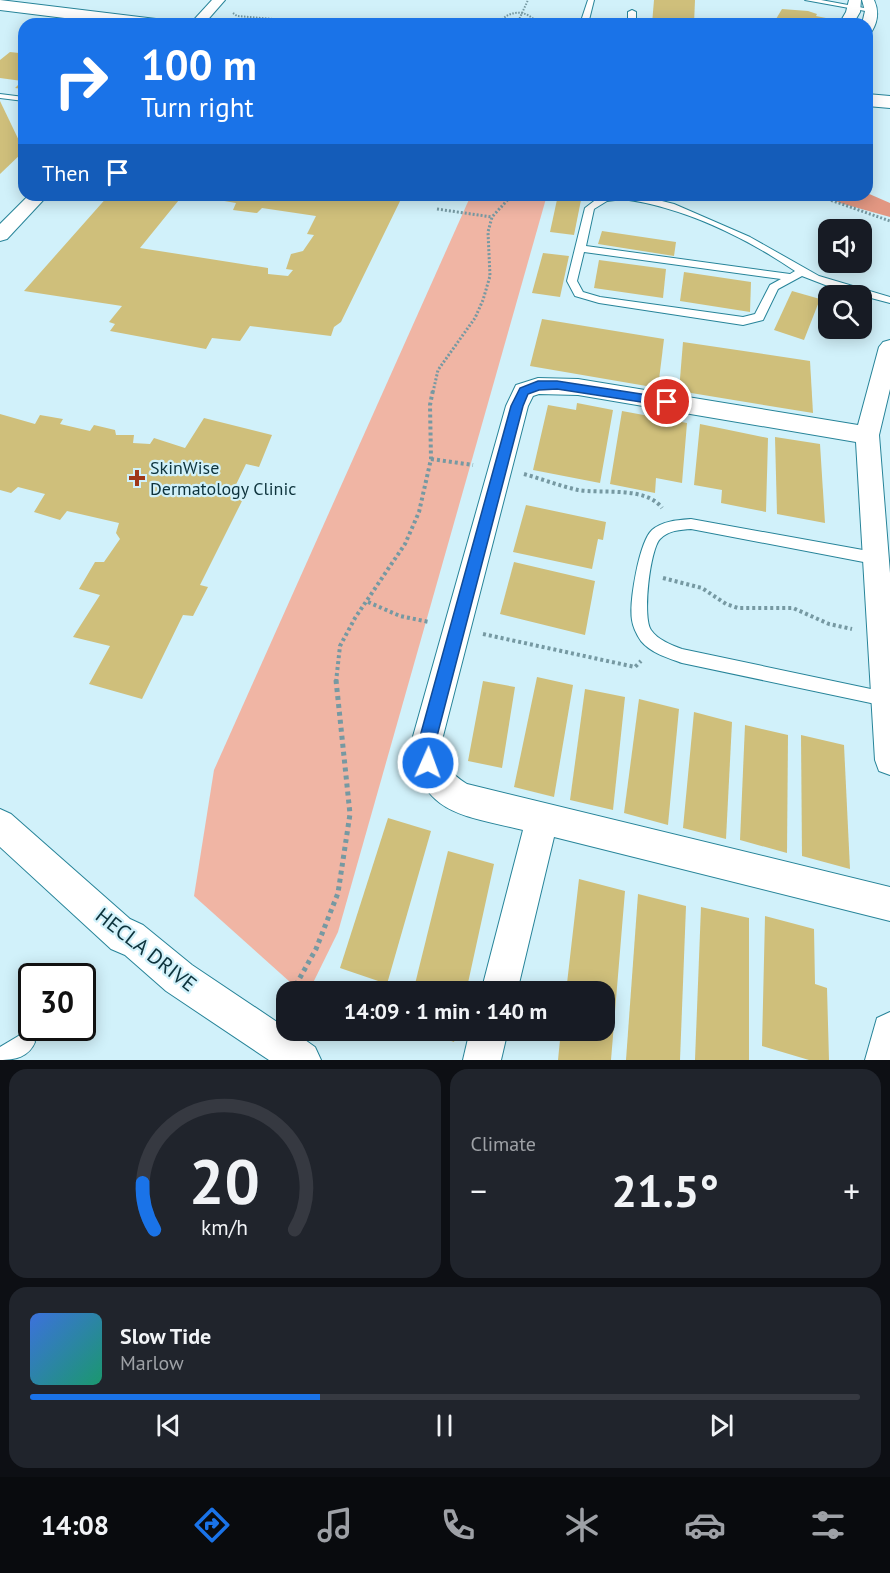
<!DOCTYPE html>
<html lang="en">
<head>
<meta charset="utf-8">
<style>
	:root { --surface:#171b24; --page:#20242c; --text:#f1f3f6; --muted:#9ea1a6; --line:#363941; --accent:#1a73e8 }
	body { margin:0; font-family:"PT Sans",sans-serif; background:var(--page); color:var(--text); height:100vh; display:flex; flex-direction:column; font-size:22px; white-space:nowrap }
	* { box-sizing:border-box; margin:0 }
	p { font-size:20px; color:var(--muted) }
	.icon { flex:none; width:33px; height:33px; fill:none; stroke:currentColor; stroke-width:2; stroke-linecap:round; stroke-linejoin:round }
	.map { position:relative; height:1060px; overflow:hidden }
	.details { display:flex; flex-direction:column; gap:9px; padding:9px; background:#0d0f14; flex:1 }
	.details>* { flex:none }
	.hud { position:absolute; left:18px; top:18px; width:855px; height:183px; border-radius:18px; box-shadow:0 3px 15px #0003; background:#1a73e8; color:#fff; overflow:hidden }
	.fabs { position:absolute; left:818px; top:219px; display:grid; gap:12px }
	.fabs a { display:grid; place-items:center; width:54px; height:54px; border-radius:12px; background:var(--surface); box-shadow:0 3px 15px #0003; font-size:30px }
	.speed { position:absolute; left:18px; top:963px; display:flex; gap:12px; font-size:30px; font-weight:700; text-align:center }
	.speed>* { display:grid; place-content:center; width:78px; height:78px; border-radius:50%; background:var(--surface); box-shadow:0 3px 15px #0003; line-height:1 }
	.speed .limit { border:3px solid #111; border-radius:9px; background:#fff; color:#111 }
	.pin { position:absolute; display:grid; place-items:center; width:51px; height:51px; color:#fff; margin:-26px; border:3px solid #fff; border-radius:50%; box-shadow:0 2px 6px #0007 }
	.me { position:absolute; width:66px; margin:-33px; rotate:2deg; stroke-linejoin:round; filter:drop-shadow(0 0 4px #0008) }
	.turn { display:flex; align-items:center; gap:21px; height:126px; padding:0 24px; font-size:27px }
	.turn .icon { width:78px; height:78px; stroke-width:2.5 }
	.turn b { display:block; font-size:42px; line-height:51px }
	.then { display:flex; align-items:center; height:57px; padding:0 24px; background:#0003; gap:12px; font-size:22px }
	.big { font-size:45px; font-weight:800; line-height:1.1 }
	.details .card { flex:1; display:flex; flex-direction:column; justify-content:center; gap:9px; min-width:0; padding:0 21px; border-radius:18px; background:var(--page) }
	.details .dial { align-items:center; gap:0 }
	.dial svg { height:156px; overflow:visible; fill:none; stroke:var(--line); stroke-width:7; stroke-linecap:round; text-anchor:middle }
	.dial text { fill:var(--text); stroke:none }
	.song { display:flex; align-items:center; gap:18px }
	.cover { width:72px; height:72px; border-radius:9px; background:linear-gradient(135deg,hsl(220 70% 55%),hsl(160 70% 35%)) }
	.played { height:6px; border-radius:3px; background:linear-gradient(90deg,var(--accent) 35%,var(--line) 35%) }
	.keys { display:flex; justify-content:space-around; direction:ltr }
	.heat { display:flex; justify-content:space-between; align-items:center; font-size:33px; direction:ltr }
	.details .tiles { flex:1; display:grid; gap:9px; grid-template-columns:1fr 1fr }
	.card:last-child { grid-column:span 2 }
	.trip { position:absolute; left:276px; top:981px; width:339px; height:60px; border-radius:18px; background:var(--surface); box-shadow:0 3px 15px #0003; font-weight:800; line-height:60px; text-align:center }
	.tab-bar { display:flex; height:96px; justify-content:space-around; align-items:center; background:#090b0e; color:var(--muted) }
	.tab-bar .icon { width:42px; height:42px }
	.tab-bar .selected { color:var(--accent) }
	.tab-bar b { font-size:27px; color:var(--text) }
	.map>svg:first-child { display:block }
	.green { fill:#f0b5a4 }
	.forest { fill:#e29782 }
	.building { fill:#cfbf7b }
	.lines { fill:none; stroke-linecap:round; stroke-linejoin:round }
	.service-casing { stroke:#278499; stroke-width:2 }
	.minor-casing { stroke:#278499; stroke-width:2 }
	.primary-casing { stroke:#278499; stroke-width:2 }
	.path-far3 { stroke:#7699a2; stroke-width:2; stroke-dasharray:1.5 1.5; stroke-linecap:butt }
	.path-far2 { stroke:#7699a2; stroke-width:3; stroke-dasharray:2 2; stroke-linecap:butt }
	.path-far1 { stroke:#7699a2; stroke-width:4; stroke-dasharray:3 3; stroke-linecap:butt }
	.path { stroke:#7699a2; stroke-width:5; stroke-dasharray:4 4; stroke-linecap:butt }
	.service { fill:#fff; fill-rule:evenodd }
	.minor { fill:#fff; fill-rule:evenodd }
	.primary { fill:#fff; fill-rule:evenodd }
	.route { fill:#1a73e8; stroke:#114b97; stroke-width:1.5 }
	.poi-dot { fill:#9f3718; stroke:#d1f1fa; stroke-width:2 }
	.labels { text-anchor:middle; stroke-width:4.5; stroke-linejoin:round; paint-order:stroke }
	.poi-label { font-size:18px; fill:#0d333c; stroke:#d1f1fa; text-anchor:start }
	.near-street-label { font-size:21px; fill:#0d333c; stroke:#d1f1fa }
</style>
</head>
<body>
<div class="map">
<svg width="890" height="1060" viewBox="0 0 890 1060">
	<rect width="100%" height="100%" fill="#d1f1fa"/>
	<path class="green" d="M471 195H547L338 932 309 991H300L194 896 214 770Z"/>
	<path class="forest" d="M867 193 890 203V217L840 203 823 195H867Z"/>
	<g class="building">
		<path d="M654 0H695L694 24H652Z"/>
		<path d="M782 9 808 11 817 14 816 16 836 20 834 24H773Z"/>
		<path d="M24 49V89L15 88 22 81 0 78V60L10 52 19 53Z"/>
		<path d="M0 101 24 151 0 174Z"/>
		<path d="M109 195H183L140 248 268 268V274L288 276 293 270 286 269 291 254 303 251 314 235 307 234 316 216 262 208 257 213 233 210 236 203 189 195H403L341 322 334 327 331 336 250 326 240 341 212 338 206 349 110 331 115 324 109 322 122 306 24 291Z"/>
		<path d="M558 195H582L574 235 550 232Z"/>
		<path d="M602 231 676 242 674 256 598 244Z"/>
		<path d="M543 253 569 256 560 297 532 293Z"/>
		<path d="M599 260 666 269 663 298 594 288Z"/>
		<path d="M684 272 751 282 750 312 680 301Z"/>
		<path d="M792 291 820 299 804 340 774 330Z"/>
		<path d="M542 319 664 339 658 388 530 366Z"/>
		<path d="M683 342 810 361 813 413 679 391Z"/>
		<path d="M577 403 613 410 600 483 533 470 548 405 576 410Z"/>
		<path d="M622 411 687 423 682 483 656 478 655 493 610 484Z"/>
		<path d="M0 414 35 424 40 415 63 419 60 424 90 431 94 425 115 430 116 435H134L133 443 150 444 154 438 185 448 204 418 272 435 259 467 246 464 230 497 243 499 200 585 208 587 193 616 183 615 142 699 89 684 110 646 73 637 100 595 79 589 95 562H104L120 539 116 533 119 523 67 511 60 520 34 512 45 494 18 487 11 493 0 490Z"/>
		<path d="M700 424 768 438 766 512 721 503 722 490 694 485Z"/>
		<path d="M775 437 820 444 825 523 777 514Z"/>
		<path d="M526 505 606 522 603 540 598 539 592 569 513 552Z"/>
		<path d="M514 562 595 581 585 635 500 614Z"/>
		<path d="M537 677 573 685 554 797 514 787Z"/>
		<path d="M483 681 515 687 502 768 468 761Z"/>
		<path d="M585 689 625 697 613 810 570 800Z"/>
		<path d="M639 699 679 709 668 825 624 813Z"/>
		<path d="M694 712 732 722 726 839 683 828Z"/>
		<path d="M745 725 788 735 787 853 740 840Z"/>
		<path d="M801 735 844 745 850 869 802 856Z"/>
		<path d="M388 818 431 831 387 984 340 968Z"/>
		<path d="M448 851 494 864 466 992H413Z"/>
		<path d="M579 879 625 891 611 1060H558L561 1030H604V992H566Z"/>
		<path d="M638 894 686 906 680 1060H626Z"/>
		<path d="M701 907 749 918V1060H695Z"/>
		<path d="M765 916 814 929 815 984 827 988 829 1060H809L762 1046Z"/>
		<path d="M420 1030H457L454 1042Z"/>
	</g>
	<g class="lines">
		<defs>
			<g id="service">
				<path d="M588 0H594L588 24H580Z"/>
				<path d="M805 0H821L875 10 871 12Z"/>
				<path d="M632 10 636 12V24H628V12Z"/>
				<path d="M0 94 24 97V101L0 98Z"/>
				<path d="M607 195H638L674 204 750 237 819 276 890 297V303L833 288 802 276 778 289 763 320 743 325 599 303 575 296 567 281 585 208 598 198ZM623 199C683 207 745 237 795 271L790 274 586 246 594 209 607 201ZM584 252 781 279 770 285 755 314 743 317 600 297 583 292 577 281Z"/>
				<path d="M691 519 874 552 879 554 881 558 879 562 874 564 691 529C680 530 669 530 660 539 650 549 642 618 651 630 658 640 671 645 682 649L885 692 890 694V704L885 706 682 663C668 658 651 653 641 641 637 635 633 627 632 620 629 603 639 542 652 530 662 521 678 520 691 519Z"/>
				<path d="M25 1032 32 1035 35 1042C29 1057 15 1060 0 1060V1047Z"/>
			</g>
			<g id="minor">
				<path d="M212 0H225L204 24H190Z"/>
				<path d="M849 0H861L860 12 853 24H839L846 12Z"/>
				<path d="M862 0H874C879 11 878 21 872 31L867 32V24H862L865 11Z"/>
				<path d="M29 195H48L7 239 0 241V224Z"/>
				<path d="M890 340V389L879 435 890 573V775L879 771 875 760 856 442 578 395 539 394 533 396 528 406 442 740C444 761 448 773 467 784L890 887V921L554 837 517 992H481L523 830C463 815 417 815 412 740L506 406 516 385 538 378 578 379 858 425 879 347 883 342Z"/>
				<path d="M0 809 11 814 130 919 143 925 192 965 286 1028V1030H291L315 1047 321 1060H269L166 991 125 955 111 949 0 847Z"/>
				<path d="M890 1012V1060H865L877 1018Z"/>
				<path d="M470 1030H508L501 1060H463Z"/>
			</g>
			<g id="primary">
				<path d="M0 0 156 19 162 20 165 24H113L0 10Z"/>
				<path d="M867 94 890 96V108L867 106Z"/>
			</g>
		</defs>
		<use href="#service" class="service-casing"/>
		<use href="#minor" class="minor-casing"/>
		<use href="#primary" class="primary-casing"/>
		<g class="path-far3">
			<path d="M233 13 237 16 335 24"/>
			<path d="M498 24C509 9 527 9 538 24"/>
			<path d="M517 24 528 0"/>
		</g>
		<g class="path-far2">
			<path d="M816 195 890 221"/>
			<path d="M437 209 492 217"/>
			<path d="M433 392 438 370 475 318 483 300 490 276 488 232 492 217 512 195"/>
		</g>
		<g class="path-far1">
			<path d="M431 459 473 465"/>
			<path d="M524 474C542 479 560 486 578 490 602 494 646 486 662 508"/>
			<path d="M663 578 702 588 726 604 738 608H793L829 624 852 629"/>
			<path d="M368 602 400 616 429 622"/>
			<path d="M483 634 635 667 641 661"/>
			<path d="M336 682 340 646 355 618 405 544 419 512 431 459 430 405 433 390"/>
		</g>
		<path class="path" d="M292 992 316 949 338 893 350 814 336 680"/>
		<use href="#service" class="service"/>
		<use href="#minor" class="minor"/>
		<use href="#primary" class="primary"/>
	</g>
	<path class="route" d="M557 381 667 398 673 402 667 406 557 389 539 390 528 394 523 406 436 740 437 763 434 768 428 771 423 768 419 740 511 406 520 388 538 381Z"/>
	<path class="poi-dot" d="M134 469h6v6h6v6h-6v6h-6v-6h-6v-6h6z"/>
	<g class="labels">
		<g class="poi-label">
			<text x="150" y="474">SkinWise<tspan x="150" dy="21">Dermatology Clinic</tspan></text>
		</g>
		<g class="near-street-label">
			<text transform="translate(146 950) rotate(38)" y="7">HECLA DRIVE</text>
		</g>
	</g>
</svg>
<div class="fabs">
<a><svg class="icon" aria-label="sound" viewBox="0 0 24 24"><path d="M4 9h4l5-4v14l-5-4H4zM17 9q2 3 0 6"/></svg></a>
<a><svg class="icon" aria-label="search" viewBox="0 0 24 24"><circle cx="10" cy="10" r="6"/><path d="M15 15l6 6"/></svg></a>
</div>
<div class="speed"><div class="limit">30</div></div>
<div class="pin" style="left:667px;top:402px;background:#d93025"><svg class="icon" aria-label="arrive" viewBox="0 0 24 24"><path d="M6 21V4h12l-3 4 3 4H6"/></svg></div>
<svg class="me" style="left:428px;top:763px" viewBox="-20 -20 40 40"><circle r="17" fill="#1a73e8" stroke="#fff" stroke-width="3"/><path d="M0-11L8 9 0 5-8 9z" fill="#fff"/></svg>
<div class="trip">14:09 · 1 min · 140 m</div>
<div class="hud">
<div class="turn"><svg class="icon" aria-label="right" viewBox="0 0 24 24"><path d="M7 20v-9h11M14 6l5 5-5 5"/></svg><div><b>100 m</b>Turn right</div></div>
<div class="then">Then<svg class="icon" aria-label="arrive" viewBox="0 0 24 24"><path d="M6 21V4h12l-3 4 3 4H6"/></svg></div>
</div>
</div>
<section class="details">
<div class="tiles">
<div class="card dial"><svg viewBox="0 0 100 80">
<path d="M14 69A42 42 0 1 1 86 69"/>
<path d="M14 69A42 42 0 0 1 8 45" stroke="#1a73e8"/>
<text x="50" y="56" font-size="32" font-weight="700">20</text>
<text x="50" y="72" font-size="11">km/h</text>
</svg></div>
<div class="card"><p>Climate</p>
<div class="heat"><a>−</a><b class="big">21.5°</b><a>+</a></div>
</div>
<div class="card">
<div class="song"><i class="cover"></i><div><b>Slow Tide</b><p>Marlow</p></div></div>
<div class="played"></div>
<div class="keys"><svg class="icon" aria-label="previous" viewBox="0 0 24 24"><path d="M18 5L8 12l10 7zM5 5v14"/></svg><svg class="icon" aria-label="pause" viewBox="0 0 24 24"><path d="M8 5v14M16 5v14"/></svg><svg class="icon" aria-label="next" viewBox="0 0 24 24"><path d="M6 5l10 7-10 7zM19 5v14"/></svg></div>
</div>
</div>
</section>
<nav class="tab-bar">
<b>14:08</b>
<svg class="icon selected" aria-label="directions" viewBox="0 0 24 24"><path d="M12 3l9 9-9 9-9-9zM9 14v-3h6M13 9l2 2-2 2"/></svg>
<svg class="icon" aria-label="music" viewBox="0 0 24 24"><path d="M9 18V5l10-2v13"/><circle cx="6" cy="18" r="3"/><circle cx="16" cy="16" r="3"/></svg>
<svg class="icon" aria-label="phone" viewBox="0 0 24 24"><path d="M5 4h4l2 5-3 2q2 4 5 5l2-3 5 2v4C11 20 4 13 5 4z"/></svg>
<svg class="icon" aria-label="climate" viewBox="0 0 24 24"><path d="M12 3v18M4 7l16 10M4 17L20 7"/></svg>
<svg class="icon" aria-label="car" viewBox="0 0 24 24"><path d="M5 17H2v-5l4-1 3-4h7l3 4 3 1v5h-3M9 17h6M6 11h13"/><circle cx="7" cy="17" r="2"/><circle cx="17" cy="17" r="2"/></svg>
<svg class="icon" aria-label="filters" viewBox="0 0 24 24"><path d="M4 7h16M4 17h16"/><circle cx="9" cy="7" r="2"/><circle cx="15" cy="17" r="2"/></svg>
</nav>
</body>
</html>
